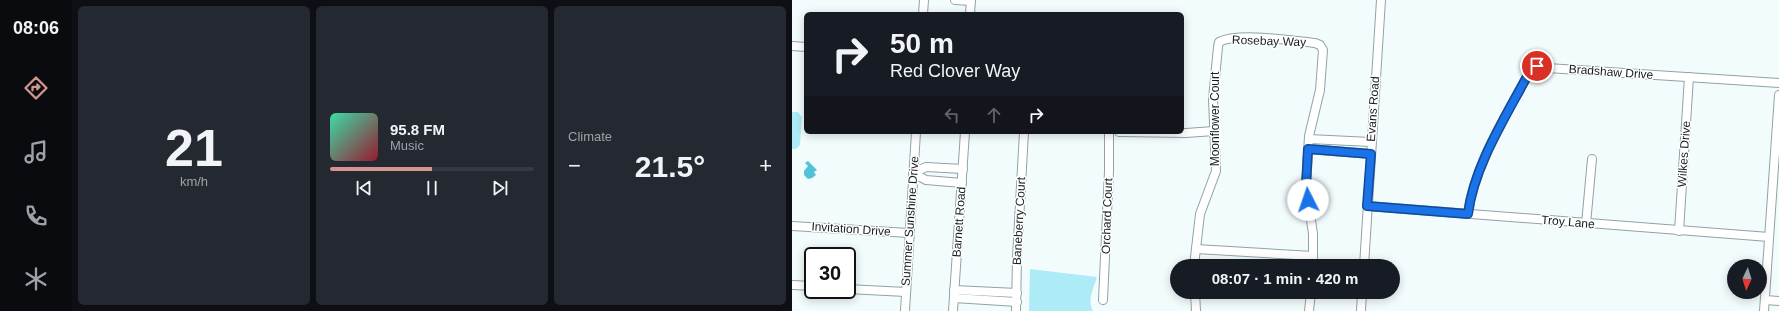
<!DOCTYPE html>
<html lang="en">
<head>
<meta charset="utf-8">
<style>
	:root { --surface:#171b24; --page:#242831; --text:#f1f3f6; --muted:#9ea1a6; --line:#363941; --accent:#d4948f }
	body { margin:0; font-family:Arial,sans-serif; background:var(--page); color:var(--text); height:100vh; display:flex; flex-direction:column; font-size:15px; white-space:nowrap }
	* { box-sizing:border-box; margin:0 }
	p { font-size:13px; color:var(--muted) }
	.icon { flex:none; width:22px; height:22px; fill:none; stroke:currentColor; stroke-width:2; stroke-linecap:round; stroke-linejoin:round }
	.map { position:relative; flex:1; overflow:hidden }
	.details { display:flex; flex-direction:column; gap:6px; padding:6px; background:#0d0f14; width:720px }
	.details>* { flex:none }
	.top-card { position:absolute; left:12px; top:12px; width:380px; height:122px; border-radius:6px; box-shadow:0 2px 10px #0003; background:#171b24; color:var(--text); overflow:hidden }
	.needle { width:26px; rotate:184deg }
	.tools { position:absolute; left:935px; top:259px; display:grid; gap:8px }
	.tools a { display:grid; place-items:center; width:40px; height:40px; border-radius:50%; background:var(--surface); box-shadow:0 2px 10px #0003; font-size:20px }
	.speed { position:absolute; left:12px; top:247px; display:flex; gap:8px; font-size:20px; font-weight:700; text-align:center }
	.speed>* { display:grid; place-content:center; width:52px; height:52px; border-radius:50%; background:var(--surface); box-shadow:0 2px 10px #0003; line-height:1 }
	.speed .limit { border:2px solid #111; border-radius:6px; background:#fff; color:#111 }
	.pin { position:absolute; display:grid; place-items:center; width:34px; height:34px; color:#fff; margin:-17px; border:2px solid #fff; border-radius:50%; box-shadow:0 1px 4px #0007 }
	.me { position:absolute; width:44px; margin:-22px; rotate:356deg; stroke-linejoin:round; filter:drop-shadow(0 0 3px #0008) }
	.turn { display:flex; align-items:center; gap:14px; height:84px; padding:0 20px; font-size:18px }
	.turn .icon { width:52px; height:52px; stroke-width:2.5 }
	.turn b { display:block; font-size:28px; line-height:34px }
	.lanes { display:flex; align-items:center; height:38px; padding:0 20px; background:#0003; justify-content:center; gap:20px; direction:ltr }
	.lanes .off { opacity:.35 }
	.big { font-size:30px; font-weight:600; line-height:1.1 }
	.details .tile { flex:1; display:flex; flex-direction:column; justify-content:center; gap:6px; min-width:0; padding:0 14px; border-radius:6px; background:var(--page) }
	.details .dial { align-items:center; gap:0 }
	.dial b { font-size:52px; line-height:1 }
	.song { display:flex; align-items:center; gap:12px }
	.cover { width:48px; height:48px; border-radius:6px; background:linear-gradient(135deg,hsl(160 70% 55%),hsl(350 70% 35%)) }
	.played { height:4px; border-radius:2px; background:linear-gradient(90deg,var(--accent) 50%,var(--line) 50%) }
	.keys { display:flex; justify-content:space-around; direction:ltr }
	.heat { display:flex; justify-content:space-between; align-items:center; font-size:22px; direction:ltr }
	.details .tiles { flex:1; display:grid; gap:6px; grid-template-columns:repeat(3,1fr) }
	.trip { position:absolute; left:378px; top:259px; width:230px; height:40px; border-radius:20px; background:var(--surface); box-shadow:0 2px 10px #0003; font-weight:600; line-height:40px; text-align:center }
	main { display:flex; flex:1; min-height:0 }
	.tabs { display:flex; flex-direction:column; width:72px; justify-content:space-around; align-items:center; background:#090b0e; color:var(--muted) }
	.tabs .icon { width:28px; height:28px }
	.tabs .selected { color:var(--accent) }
	.tabs b { font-size:18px; color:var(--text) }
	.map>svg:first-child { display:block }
	.green { fill:#adebf7 }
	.water { fill:#52c3d6 }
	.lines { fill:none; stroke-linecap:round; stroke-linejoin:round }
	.minor-casing { stroke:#8fa3a7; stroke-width:10 }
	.minor { stroke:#fff; stroke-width:8 }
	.route-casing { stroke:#114b97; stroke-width:10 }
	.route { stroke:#1a73e8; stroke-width:7 }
	.labels { text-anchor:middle; stroke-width:3; stroke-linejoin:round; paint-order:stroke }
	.street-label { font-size:12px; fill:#161d1f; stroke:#fff }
</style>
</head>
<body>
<main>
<nav class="tabs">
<b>08:06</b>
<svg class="icon selected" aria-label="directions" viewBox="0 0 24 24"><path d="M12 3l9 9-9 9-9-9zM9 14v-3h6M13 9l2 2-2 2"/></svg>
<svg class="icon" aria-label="music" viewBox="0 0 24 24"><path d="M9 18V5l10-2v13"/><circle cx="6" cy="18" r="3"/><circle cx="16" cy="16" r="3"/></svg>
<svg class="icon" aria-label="phone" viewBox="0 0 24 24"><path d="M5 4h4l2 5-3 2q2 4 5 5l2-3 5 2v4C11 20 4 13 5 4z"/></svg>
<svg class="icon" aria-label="climate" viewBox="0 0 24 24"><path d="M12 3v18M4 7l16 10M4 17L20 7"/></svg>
</nav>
<section class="details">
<div class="tiles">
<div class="tile dial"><b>21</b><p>km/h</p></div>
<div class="tile">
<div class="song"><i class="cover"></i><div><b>95.8 FM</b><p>Music</p></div></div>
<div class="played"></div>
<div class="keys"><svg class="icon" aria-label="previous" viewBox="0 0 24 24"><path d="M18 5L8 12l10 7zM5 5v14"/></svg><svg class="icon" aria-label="pause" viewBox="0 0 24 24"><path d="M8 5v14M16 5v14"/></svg><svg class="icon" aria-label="next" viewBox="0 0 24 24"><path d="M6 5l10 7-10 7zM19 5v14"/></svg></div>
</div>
<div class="tile"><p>Climate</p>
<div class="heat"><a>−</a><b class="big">21.5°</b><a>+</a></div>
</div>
</div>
</section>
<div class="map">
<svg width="987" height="311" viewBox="0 0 987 311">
	<rect width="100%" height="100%" fill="#f3fcfd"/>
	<g class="green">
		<path d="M0 112H6L10 117 8 145 4 149H0Z"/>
		<path d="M238 269 305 277C302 287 295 300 301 311H237Z"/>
	</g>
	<path class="water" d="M16 161 25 170 22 172 24 175 20 178 16 179 12 175V171L16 166 13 163Z"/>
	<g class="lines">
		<defs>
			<g id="minor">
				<path d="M163 0 179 1"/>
				<path d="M131 14 132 0"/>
				<path d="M178 14 179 0"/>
				<path d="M0 46 14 47"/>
				<path d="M327 132 394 133 422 131"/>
				<path d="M517 139 579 142"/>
				<path d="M516 149 579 154"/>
				<path d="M121 173 134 167 171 169"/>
				<path d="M121 173 134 180 170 183"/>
				<path d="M575 206 977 237"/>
				<path d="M676 214C682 164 717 111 740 67L987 83"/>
				<path d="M794 224 800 159"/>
				<path d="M0 226 117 233"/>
				<path d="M887 231 897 77"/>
				<path d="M404 249 521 256"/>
				<path d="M402 266 408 214 424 171 421 99 426 47 427 42C447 32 500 41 523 43L528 45 531 50 528 90 517 136 514 186 521 234V266"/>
				<path d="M572 266 589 0"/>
				<path d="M0 285 21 286"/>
				<path d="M55 289 114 292"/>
				<path d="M162 290 225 293"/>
				<path d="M403 292 404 311"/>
				<path d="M162 298 225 302"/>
				<path d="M311 300 317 171V132"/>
				<path d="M973 300 987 301"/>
				<path d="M113 311 124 132"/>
				<path d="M161 311 173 132"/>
				<path d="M224 311 225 257 232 132"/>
				<path d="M517 311 519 292"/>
				<path d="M569 311 570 292"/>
				<path d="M972 311 987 95"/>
			</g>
		</defs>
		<use href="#minor" class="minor-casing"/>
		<use href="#minor" class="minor"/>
	</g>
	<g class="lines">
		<defs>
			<path id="route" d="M516 200 514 186 516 149 579 154 575 206 676 214C682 164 717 112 740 67L745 66"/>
		</defs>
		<use href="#route" class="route-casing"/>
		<use href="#route" class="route"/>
	</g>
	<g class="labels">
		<g class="street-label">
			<text transform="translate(477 41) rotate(2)" y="4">Rosebay Way</text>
			<text transform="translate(819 72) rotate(4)" y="4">Bradshaw Drive</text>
			<text transform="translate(581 109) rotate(-86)" y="4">Evans Road</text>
			<text transform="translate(423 119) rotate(-90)" y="4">Moonflower Court</text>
			<text transform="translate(892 154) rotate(-86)" y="4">Wilkes Drive</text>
			<text transform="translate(315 216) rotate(-88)" y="4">Orchard Court</text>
			<text transform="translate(118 221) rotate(-86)" y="4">Summer Sunshine Drive</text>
			<text transform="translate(227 221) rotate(-87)" y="4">Baneberry Court</text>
			<text transform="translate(167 222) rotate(-86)" y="4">Barnett Road</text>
			<text transform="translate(776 222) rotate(5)" y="4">Troy Lane</text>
			<text transform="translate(59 229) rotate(4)" y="4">Invitation Drive</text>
		</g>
	</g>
</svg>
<div class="tools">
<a><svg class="needle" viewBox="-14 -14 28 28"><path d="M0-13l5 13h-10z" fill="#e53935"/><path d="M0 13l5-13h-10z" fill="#9ea1a6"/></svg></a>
</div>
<div class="speed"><div class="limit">30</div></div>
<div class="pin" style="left:745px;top:66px;background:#d93025"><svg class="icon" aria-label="arrive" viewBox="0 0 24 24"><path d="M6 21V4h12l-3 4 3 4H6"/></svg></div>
<svg class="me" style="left:516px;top:200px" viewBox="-20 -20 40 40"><circle r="19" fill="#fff"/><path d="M0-13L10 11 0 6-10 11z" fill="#1a73e8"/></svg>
<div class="trip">08:07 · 1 min · 420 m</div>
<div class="top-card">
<div class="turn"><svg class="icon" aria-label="right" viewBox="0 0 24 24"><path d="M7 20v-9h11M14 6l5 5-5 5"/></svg><div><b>50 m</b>Red Clover Way</div></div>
<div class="lanes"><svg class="icon off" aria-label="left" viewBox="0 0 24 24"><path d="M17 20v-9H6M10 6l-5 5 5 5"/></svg><svg class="icon off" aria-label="ahead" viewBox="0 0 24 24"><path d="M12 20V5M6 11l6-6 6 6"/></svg><svg class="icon" aria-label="right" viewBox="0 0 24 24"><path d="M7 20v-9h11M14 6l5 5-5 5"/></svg></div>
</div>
</div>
</main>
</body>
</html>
